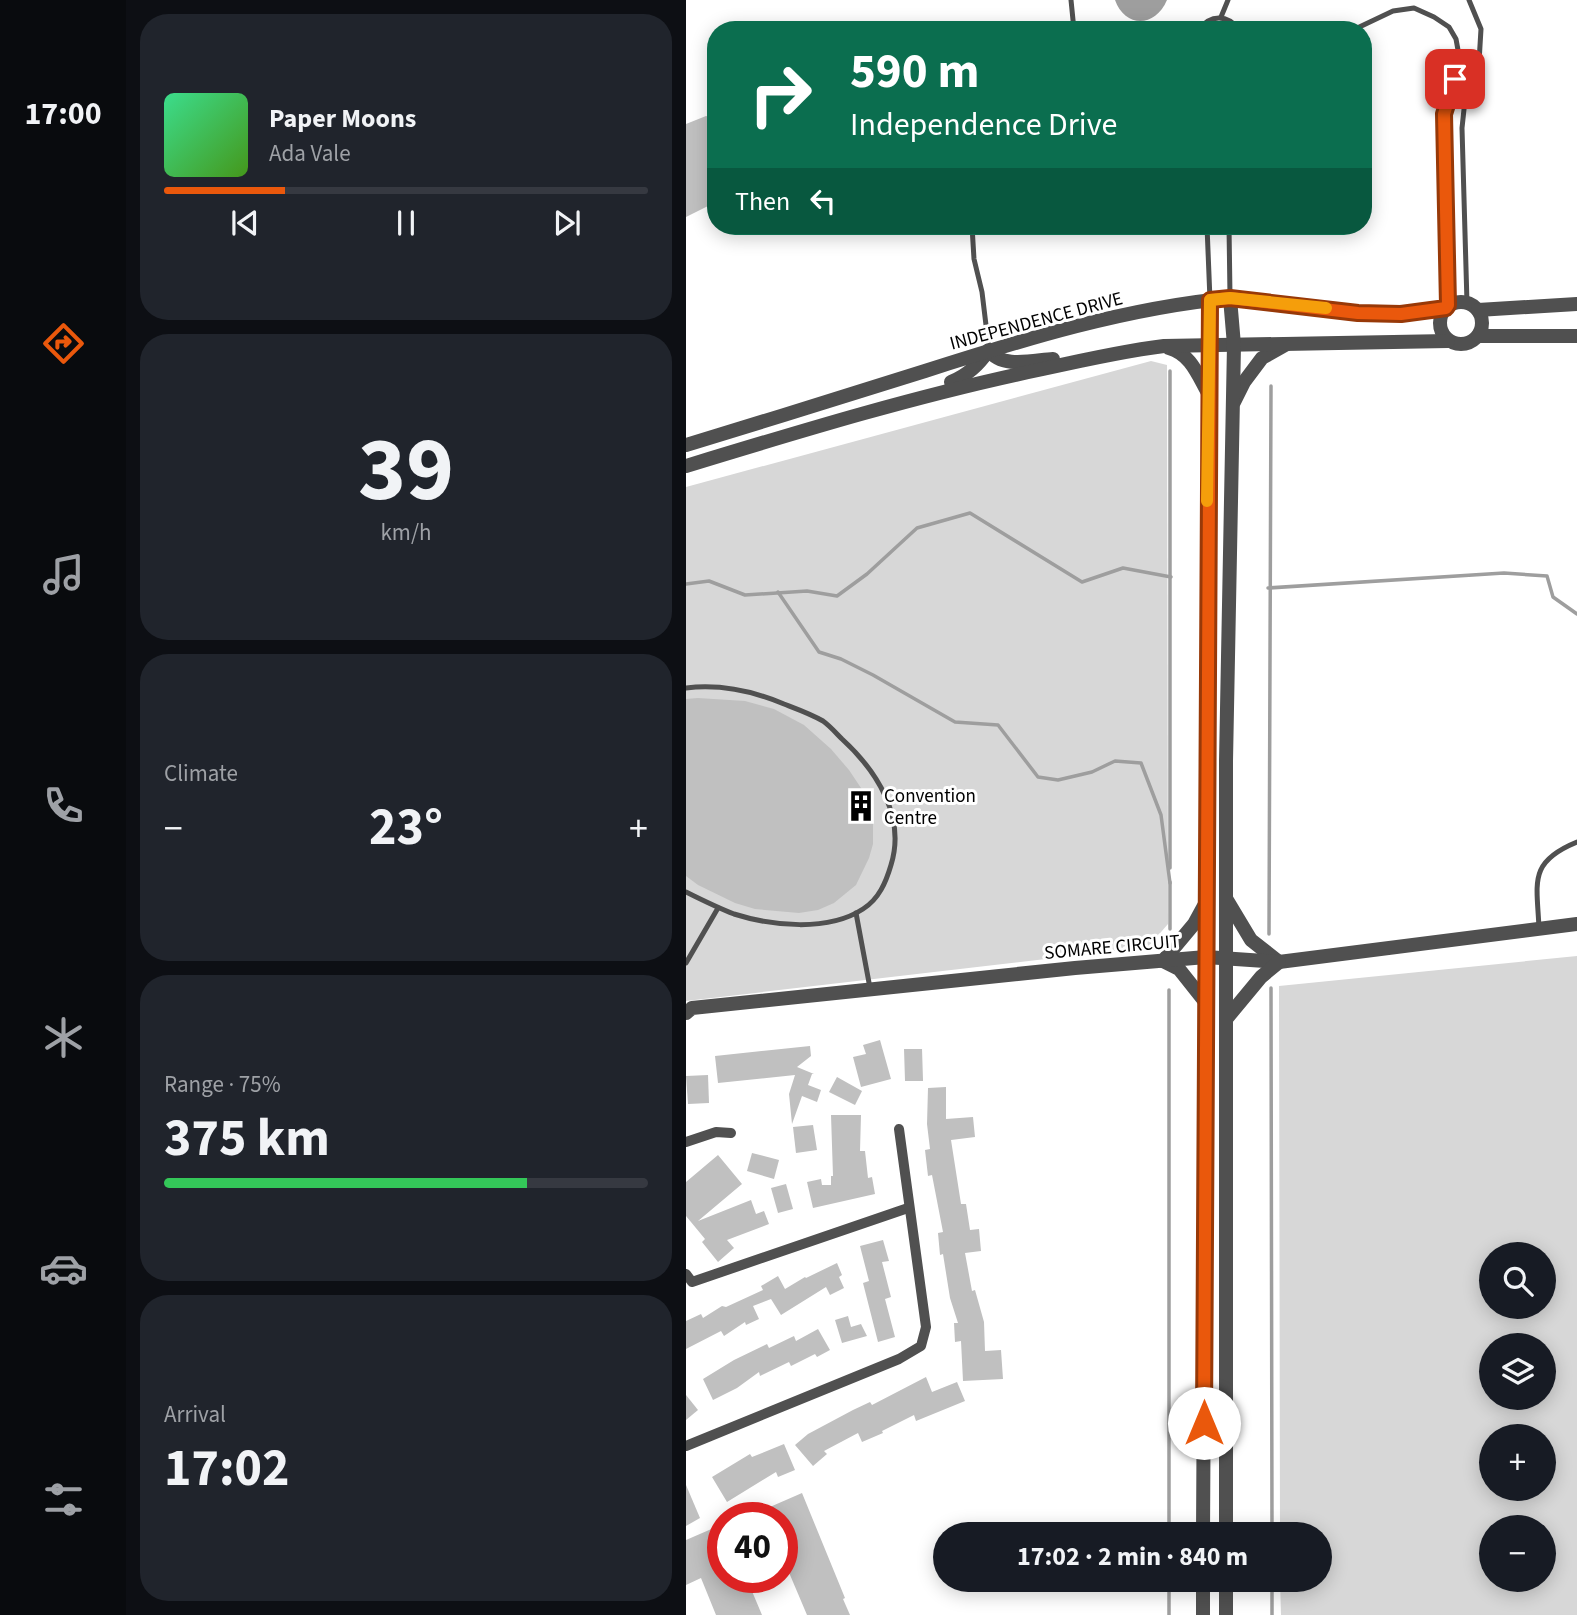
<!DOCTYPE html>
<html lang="en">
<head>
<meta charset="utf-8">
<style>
	:root { --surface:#171b24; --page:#20242c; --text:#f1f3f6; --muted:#9ea1a6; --line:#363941; --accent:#ea580c }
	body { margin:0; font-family:"Source Sans 3",sans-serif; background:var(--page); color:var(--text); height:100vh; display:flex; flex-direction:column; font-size:26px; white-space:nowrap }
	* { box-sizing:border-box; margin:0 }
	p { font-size:23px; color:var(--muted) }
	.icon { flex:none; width:38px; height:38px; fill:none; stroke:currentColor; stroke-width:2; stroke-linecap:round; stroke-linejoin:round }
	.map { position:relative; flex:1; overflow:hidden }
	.sheet { display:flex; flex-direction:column; gap:14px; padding:14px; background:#0d0f14; width:560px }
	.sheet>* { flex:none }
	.guide { position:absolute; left:21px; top:21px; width:665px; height:214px; border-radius:28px; box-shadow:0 4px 18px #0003; background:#0b6e4f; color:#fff; overflow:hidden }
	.controls { position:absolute; left:793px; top:1242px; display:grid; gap:14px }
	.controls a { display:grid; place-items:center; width:77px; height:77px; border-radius:50%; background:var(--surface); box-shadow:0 4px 18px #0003; font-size:35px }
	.speed { position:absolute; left:21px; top:1502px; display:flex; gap:14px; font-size:35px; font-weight:700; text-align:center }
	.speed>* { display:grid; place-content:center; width:91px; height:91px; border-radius:50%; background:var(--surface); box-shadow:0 4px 18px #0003; line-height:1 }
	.speed .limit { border:10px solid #d22; background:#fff; color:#111 }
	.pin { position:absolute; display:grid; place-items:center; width:60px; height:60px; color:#fff; margin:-30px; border-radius:14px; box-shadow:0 4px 10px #0006 }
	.me { position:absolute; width:77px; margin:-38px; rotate:0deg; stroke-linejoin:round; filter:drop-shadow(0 0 5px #0008) }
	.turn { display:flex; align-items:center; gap:24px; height:147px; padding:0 28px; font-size:32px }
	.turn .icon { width:91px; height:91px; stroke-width:2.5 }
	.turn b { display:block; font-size:49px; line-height:60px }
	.then { display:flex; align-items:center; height:66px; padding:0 28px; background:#0003; gap:14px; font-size:26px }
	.big { font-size:52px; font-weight:700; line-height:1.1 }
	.sheet .widget { flex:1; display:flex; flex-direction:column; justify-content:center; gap:10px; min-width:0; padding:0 24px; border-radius:28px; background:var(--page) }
	.sheet .dial { align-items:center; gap:0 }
	.dial b { font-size:91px; line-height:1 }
	.song { display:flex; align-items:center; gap:21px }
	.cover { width:84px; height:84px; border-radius:10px; background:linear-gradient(135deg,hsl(150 70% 55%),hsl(100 70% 35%)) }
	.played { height:7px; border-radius:4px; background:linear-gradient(90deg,var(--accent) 25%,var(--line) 25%) }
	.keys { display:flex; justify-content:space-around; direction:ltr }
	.heat { display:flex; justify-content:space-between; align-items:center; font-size:38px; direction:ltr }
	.charge { height:10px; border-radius:5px; background:linear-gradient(90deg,#34c759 75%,var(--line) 0) }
	.trip { position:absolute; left:247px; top:1522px; width:399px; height:70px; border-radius:35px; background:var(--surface); box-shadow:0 4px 18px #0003; font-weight:700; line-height:70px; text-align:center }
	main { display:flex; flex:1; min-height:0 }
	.tabs { display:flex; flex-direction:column; width:126px; justify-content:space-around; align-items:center; background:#090b0e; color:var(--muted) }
	.tabs .icon { width:49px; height:49px }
	.tabs .active { color:var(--accent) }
	.tabs b { font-size:32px; color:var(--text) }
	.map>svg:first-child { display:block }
	.green { fill:#d7d7d7; fill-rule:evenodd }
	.water { fill:#9e9e9e }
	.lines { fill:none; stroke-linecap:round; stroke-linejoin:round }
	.stream { stroke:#9e9e9e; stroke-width:3.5 }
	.building { fill:#c0c0c0 }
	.service { stroke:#505050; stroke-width:5 }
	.minor { stroke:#505050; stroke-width:10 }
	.tertiary { stroke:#505050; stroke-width:14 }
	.route-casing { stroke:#983908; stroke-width:18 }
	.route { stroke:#ea580c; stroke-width:12 }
	.slow { stroke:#f59e0b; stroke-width:12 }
	.labels { text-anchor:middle; stroke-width:6; stroke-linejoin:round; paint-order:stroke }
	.street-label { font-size:19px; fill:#000; stroke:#fff }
	.poi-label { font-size:19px; fill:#000; stroke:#fff; text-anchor:start }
</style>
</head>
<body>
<main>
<nav class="tabs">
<b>17:00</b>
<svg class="icon active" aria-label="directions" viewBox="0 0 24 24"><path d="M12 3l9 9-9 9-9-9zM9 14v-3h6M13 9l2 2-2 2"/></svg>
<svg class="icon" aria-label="music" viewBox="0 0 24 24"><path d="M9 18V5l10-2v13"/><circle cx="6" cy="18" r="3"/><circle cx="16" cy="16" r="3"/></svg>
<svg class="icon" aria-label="phone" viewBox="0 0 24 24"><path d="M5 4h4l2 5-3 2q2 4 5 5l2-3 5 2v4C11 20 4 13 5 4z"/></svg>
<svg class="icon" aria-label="climate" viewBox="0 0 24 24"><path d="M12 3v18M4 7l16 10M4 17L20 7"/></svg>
<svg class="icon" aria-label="car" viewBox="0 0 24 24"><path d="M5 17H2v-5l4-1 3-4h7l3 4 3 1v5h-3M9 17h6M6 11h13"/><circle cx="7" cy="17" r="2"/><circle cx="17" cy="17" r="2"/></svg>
<svg class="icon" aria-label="filters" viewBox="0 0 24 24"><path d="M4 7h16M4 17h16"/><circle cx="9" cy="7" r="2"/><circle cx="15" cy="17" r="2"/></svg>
</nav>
<section class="sheet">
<div class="widget">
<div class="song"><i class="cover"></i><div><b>Paper Moons</b><p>Ada Vale</p></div></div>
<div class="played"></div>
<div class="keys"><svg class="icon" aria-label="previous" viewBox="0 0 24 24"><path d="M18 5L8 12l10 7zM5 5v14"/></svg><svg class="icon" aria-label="pause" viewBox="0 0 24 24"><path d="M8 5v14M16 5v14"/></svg><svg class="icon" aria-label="next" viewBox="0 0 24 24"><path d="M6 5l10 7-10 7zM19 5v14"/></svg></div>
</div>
<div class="widget dial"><b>39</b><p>km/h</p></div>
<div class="widget"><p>Climate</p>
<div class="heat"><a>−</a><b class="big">23°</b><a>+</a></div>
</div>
<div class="widget"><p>Range · 75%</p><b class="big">375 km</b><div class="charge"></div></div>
<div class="widget"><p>Arrival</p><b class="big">17:02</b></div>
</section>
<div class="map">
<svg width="891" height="1615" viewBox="0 0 891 1615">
	<rect width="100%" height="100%" fill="#fff"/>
	<g class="green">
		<path d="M465 361 481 365 482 924 462 947 0 1001V487Z"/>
		<path d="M891 956V1615H595L594 1580H634V1535H594L593 986ZM805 1255H858V1307H805ZM805 1346H858V1398H805ZM805 1437H858V1489H805ZM805 1528H858V1580H805Z"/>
	</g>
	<path class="water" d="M429 0H481C469 28 439 28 429 0Z"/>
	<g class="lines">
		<g class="stream">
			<path d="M0 584 23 581 59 595 121 591 151 596 181 574 231 528 284 513 396 582 437 568 485 577"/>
			<path d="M582 588 818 573 861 576 867 597 891 614"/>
			<path d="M92 592 133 652 155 659 187 675 269 722 312 725 352 777 372 780 406 772 429 761 455 763 475 815 484 883"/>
			<path d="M484 868V371"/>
			<path d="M484 882V929"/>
			<path d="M583 934 585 386"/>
			<path d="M585 988 586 1535"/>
			<path d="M483 990V1535"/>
			<path d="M483 1615V1580"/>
			<path d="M586 1615V1580"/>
		</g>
	</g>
	<g class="building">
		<path d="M20 116 30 119V202L0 217V124Z"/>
		<path d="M12 698 59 701 88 709 118 725 145 749 163 770 179 794 187 813V844L183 858 170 885 148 903 132 910 113 913 69 909 49 903 12 885 0 876V699Z"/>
		<path d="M194 1040 205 1079 175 1087 167 1057 180 1054 177 1045Z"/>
		<path d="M124 1046 125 1056 111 1067 128 1074H126L122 1085 135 1090 131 1102 116 1096 106 1124 103 1094 109 1075 32 1083 29 1056Z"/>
		<path d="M218 1049H236L237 1081H219Z"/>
		<path d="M22 1075 23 1103 2 1104 0 1076Z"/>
		<path d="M151 1077 176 1091 169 1105 143 1092Z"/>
		<path d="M260 1087V1119L287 1117 289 1137 265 1140 275 1204H280L284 1230 293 1229 295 1251 279 1253 286 1291 289 1290 298 1322 299 1351 315 1350 317 1379 277 1381 275 1341 269 1342 268 1323H272L264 1298 257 1254 254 1255 252 1233 257 1232 246 1175 242 1176 239 1150 244 1149 241 1124 242 1088Z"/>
		<path d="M145 1115H175L174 1151H179L182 1178 186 1177 189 1194 127 1208 121 1182 135 1179 136 1185H145V1176H147Z"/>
		<path d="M127 1125 131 1150 110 1153 107 1127Z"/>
		<path d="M66 1153 93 1160 88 1179 61 1171Z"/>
		<path d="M32 1155 56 1184 12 1221 65 1200 70 1214 78 1211 83 1224 41 1240 48 1248 32 1262 16 1242 19 1239 0 1216V1182Z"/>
		<path d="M100 1184 107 1209 92 1213 85 1188Z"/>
		<path d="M197 1240 203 1261 196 1262 205 1297 199 1299 209 1337 192 1342 177 1283 183 1281 174 1246Z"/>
		<path d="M151 1263 156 1275 153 1277 158 1288 144 1295 140 1287 95 1315 85 1299 67 1306 73 1319 60 1325 59 1322 38 1336 35 1331 0 1349V1321L15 1314 17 1318 36 1306 40 1307 77 1290 75 1286 92 1276 99 1289 119 1277 120 1278Z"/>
		<path d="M162 1316 165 1327 175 1324 181 1336 156 1343 149 1320Z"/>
		<path d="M132 1329 144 1350 131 1357 129 1354 105 1366 103 1362 74 1376 73 1372 51 1388 27 1400 17 1379 48 1360 81 1344 83 1348 108 1336 110 1341Z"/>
		<path d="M240 1377 246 1392 271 1382 279 1401 230 1421 228 1415 196 1431 197 1433 176 1442 172 1433 138 1451 141 1454 127 1466 109 1445 122 1434 167 1410 184 1402 186 1405Z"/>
		<path d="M0 1395 12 1410 0 1420Z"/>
		<path d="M98 1444 109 1470 92 1477 90 1472 41 1502 26 1477 64 1454 66 1457Z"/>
		<path d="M0 1485 14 1518 0 1526Z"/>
		<path d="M116 1493 159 1598 157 1599 164 1615H121L96 1556V1517H80L77 1510Z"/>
		<path d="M37 1524V1577H60L76 1615H30L15 1578 0 1585V1540Z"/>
	</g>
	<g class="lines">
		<g class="service">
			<path d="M385 0 388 30"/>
			<path d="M535 17 542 0"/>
			<path d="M513 30C524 14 542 14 553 30"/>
			<path d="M667 30 707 11 728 8 748 17 763 27 770 39 774 61 758 114 762 305"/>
			<path d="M286 226 288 259 296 292 303 350"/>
			<path d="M521 226 524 300"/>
			<path d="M543 226 544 296"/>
			<path d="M781 303 776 128 779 100 793 62 795 29 783 0"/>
			<path d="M0 688C33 684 67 691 98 704 111 709 125 714 137 721 144 726 150 733 156 739 191 771 220 817 205 865 200 882 193 899 177 909 142 932 86 926 48 914 32 908 16 900 0 892"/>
			<path d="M170 913 184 988"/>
			<path d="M853 928C851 882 842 862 891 842"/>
			<path d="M0 963 32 908"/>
		</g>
		<g class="minor">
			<path d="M0 1142 30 1132 45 1133"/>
			<path d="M0 1274 6 1282 222 1208"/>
			<path d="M0 1446 213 1359 235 1346 240 1327 213 1129"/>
		</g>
		<g class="tertiary">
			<circle cx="775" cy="323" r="21"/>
			<path d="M792 310 891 304"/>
			<path d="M792 336H891"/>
			<path d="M483 348C504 354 511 373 521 391"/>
			<path d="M303 350C315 369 348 360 367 359"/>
			<path d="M265 382C282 375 292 365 303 350"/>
			<path d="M548 402 558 382 576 358 601 344"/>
			<path d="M0 445C80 421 159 396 239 371 339 339 440 308 544 298L672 313 715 314 760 308"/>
			<path d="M0 466C118 430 236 394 357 369 397 360 437 351 478 346L762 341"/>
			<path d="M541 900 565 940 593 962"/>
			<path d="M477 961 508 924 520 902"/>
			<path d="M477 961 493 969 520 1003"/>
			<path d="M0 1013 6 1008 389 968 520 957 593 962 891 924"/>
			<path d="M541 1018 575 977 593 962"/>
			<path d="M517 1535 524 300"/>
			<path d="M540 1535V761L548 345 544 298"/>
			<path d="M540 1580V1615"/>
			<path d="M517 1615V1580"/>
		</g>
	</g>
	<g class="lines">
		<defs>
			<path id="route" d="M518 1423 524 300 544 298 672 313 715 314 760 308 762 305 758 114 769 79"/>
		</defs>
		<use href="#route" class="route-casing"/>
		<use href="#route" class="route"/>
		<path class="slow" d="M521 501 524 300 544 298 640 308"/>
	</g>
	<defs>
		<symbol id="building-bare" viewBox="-9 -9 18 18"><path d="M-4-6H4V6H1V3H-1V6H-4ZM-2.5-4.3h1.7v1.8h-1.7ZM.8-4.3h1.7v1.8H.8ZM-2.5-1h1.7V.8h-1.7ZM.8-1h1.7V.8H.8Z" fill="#000" stroke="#fff" stroke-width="2.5" paint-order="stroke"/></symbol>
	</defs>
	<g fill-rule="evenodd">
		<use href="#building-bare" x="153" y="784" width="44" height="44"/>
	</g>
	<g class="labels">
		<g class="street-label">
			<text transform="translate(350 320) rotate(-15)" y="7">INDEPENDENCE DRIVE</text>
			<text transform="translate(426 946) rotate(-5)" y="7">SOMARE CIRCUIT</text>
		</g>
		<g class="poi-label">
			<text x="198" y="802">Convention<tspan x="198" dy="22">Centre</tspan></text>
		</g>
	</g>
</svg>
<div class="controls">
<a><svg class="icon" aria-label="search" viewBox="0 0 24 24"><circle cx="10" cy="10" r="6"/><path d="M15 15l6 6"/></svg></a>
<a><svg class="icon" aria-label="layers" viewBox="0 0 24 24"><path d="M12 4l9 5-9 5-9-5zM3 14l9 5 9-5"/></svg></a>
<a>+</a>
<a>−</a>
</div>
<div class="speed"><div class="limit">40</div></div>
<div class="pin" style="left:769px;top:79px;background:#d93025"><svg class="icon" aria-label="arrive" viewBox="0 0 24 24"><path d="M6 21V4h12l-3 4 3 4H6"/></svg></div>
<svg class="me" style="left:518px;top:1423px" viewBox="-20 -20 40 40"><circle r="19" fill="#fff"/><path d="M0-13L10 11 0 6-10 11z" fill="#ea580c"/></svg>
<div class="trip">17:02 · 2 min · 840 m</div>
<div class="guide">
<div class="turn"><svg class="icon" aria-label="right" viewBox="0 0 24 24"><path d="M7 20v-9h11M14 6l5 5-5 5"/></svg><div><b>590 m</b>Independence Drive</div></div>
<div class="then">Then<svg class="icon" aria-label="left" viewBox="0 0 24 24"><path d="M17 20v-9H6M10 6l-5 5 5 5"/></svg></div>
</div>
</div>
</main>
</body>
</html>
